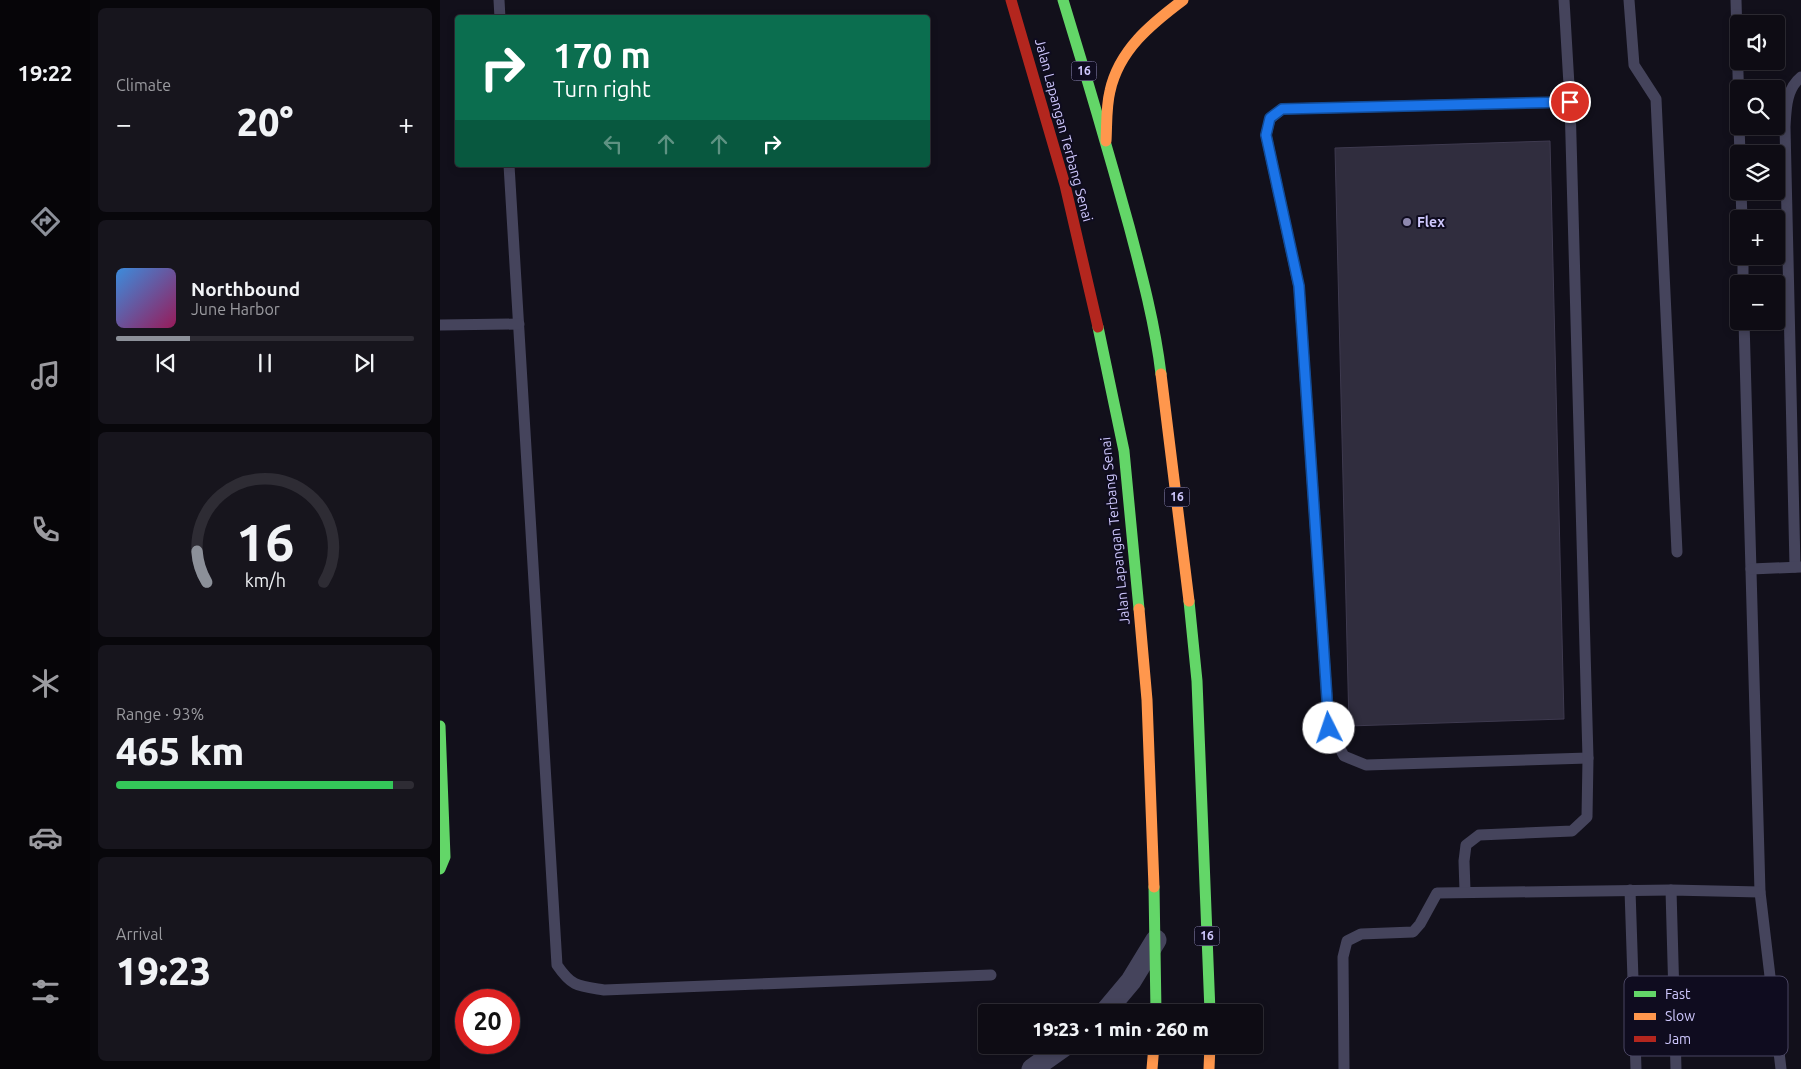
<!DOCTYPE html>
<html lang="en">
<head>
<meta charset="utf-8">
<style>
	:root { --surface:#0e0c14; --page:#17151d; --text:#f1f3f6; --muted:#9b9ba0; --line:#2e2c34; --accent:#8c9099 }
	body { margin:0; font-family:Ubuntu,sans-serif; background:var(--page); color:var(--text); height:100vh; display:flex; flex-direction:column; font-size:19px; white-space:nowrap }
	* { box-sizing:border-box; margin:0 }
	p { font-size:16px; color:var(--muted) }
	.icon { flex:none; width:28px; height:28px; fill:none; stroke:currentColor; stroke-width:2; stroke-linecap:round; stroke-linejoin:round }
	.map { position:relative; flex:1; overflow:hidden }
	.details { display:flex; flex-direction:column; gap:8px; padding:8px; background:#08070b; width:350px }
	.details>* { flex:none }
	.guide { position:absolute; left:15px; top:15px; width:475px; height:152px; border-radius:5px; box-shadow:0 2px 8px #0003,0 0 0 1px var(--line); background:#0b6e4f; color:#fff; overflow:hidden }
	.fabs { position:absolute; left:1290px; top:15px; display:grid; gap:10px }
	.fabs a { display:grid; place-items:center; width:55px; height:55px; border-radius:5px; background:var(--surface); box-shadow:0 2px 8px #0003,0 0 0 1px var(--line); font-size:25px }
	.speed { position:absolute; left:15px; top:989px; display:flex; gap:10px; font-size:25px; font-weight:700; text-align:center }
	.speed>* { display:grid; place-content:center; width:65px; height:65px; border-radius:50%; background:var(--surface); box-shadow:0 2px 8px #0003,0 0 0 1px var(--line); line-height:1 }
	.speed .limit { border:8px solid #d22; background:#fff; color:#111 }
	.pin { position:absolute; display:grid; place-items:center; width:42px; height:42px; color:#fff; margin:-21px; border:2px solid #fff; border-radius:50%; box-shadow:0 1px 5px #0007 }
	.me { position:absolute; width:55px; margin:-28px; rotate:356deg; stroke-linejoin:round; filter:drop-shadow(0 0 4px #0008) }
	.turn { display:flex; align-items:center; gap:18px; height:105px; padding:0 15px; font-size:22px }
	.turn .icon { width:65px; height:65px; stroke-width:2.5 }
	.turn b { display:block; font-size:35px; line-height:42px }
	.lanes { display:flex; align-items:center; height:48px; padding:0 15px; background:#0003; justify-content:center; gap:25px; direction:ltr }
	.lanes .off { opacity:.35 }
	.big { font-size:38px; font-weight:800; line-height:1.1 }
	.details .widget { flex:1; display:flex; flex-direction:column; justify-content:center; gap:8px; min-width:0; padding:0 18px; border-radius:8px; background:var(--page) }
	.details .dial { align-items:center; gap:0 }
	.dial svg { height:130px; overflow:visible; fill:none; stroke:var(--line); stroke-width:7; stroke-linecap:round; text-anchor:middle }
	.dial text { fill:var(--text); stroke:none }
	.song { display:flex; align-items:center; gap:15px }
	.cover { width:60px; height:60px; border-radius:8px; background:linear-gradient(135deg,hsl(210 70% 55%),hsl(330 70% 35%)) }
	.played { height:5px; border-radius:2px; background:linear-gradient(90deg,var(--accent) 25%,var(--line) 25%) }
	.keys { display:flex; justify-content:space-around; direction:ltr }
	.heat { display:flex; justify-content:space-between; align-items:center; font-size:28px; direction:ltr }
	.charge { height:8px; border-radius:4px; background:linear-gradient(90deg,#34c759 93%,var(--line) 0) }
	.trip { position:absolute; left:538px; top:1004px; width:285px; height:50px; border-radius:5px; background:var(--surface); box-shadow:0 2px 8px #0003,0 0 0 1px var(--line); font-weight:800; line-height:50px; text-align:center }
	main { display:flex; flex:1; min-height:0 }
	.dock { display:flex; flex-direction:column; width:90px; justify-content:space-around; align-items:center; background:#060508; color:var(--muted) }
	.dock .icon { width:35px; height:35px }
	.dock .active { color:var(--accent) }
	.dock b { font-size:22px; color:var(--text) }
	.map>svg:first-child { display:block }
	.building { fill:#302d3e; stroke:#3e3a4f }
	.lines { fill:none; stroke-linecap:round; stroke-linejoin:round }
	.lane { stroke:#45445c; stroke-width:11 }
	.street { stroke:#45445c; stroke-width:21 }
	.fast { stroke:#63d668; stroke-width:11 }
	.slow { stroke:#ff974d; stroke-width:11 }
	.jam { stroke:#b3261e; stroke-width:11 }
	.route-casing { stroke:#114b97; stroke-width:12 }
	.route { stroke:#1a73e8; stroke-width:9 }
	.poi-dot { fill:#8e88af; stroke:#0f0c1f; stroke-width:2 }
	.labels { text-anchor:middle; stroke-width:4; stroke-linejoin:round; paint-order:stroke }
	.shield { fill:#0f0c1f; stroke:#9690bc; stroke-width:1 }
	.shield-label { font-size:12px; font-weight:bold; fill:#d0c9ff }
	.street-label { font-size:14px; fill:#d0c9ff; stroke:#0f0c1f }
	.poi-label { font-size:14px; font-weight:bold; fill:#d0c9ff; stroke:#0f0c1f; text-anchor:start }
	.key { fill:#0f0c1f; stroke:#494562; stroke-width:1 }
	.key-label { font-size:14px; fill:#d0c9ff }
</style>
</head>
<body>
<main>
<nav class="dock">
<b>19:22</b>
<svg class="icon active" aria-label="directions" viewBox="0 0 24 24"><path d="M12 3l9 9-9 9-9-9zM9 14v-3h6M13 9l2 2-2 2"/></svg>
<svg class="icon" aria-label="music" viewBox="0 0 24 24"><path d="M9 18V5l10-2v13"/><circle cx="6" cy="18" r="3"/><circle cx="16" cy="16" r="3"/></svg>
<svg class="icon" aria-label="phone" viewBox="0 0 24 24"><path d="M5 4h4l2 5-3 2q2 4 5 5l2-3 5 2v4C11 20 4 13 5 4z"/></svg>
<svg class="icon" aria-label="climate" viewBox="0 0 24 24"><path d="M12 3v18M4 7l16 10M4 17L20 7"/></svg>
<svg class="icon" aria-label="car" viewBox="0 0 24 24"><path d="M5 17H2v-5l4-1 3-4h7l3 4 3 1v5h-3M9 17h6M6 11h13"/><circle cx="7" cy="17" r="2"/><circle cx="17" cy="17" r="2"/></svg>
<svg class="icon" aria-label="filters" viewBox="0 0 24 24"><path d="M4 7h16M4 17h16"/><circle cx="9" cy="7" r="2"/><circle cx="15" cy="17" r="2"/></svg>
</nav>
<section class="details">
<div class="widget"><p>Climate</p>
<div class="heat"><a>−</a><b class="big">20°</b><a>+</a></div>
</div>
<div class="widget">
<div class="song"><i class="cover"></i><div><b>Northbound</b><p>June Harbor</p></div></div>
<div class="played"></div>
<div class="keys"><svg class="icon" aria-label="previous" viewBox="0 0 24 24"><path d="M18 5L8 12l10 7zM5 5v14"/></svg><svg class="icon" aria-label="pause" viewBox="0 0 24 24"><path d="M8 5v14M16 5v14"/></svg><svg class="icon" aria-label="next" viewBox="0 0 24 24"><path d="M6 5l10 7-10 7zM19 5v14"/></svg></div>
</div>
<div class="widget dial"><svg viewBox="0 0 100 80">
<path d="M14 69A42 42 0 1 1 86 69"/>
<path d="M14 69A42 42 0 0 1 8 50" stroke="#8c9099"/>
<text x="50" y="56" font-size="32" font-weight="700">16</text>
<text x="50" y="72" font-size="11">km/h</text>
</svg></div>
<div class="widget"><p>Range · 93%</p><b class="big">465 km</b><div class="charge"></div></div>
<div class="widget"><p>Arrival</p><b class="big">19:23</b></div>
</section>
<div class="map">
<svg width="1361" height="1069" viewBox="0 0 1361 1069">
	<rect width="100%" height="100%" fill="#12101b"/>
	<path class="building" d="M1110 141 1124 719 909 726 895 148Z"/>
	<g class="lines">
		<g class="lane">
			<path d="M59 0 60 18"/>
			<path d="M1189 0 1194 65 1216 99 1237 552"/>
			<path d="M1296 0 1299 110"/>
			<path d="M1130 102 842 109 830 119 826 135 859 287 889 728 904 756 926 765 1148 758"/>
			<path d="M1299 126 1300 154"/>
			<path d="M69 165 117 965C132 987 138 986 164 990L551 975"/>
			<path d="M1301 191 1302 219"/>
			<path d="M1303 256V284"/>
			<path d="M1304 321 1320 892 1341 1069"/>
			<path d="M0 325 79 324"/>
			<path d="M1355 567 1345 127C1346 109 1346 89 1361 77"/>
			<path d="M1311 569 1361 567"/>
			<path d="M1190 890 1196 1069"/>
			<path d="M1025 891 1024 861 1026 845 1039 835 1132 831 1147 817 1148 758 1130 102 1124 0"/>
			<path d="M904 1069 903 957 907 941 921 934 973 932 980 924 997 893 1231 890"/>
			<path d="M1236 1069 1231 890 1320 892"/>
		</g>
		<g class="street">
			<path d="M665 1012 691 981 716 940"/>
			<path d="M592 1069 626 1045"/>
		</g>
		<g class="fast">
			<path d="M623 0C646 75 668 150 689 226 702 275 715 324 721 374"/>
			<path d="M658 327 684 451 699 609"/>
			<path d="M749 601 757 681 770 1012"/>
			<path d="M0 726 5 857 0 869"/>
			<path d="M714 887 716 1012"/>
		</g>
		<g class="slow">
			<path d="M666 141C667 124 666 107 670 91 679 50 711 24 743 0"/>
			<path d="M721 374 749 601"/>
			<path d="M699 609 707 700 714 887"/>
			<path d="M712 1069 714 1045"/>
			<path d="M769 1069 770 1045"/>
		</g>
		<path class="jam" d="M571 0 625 185 658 327"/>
	</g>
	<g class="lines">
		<defs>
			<path id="route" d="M889 728 859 286 826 135 830 118 842 109 1130 102"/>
		</defs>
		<use href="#route" class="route-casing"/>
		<use href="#route" class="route"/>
	</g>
	<circle class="poi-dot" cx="967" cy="222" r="5"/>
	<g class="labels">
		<g class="shield">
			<rect x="631.5" y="61.5" width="25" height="19" rx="4"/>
			<rect x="724.5" y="487.5" width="25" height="19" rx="4"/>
			<rect x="754.5" y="926.5" width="25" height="19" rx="4"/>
		</g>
		<g class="shield-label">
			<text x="644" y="75">16</text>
			<text x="737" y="501">16</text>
			<text x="767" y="940">16</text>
		</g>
		<g class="street-label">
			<text transform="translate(624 130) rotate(75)" y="5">Jalan Lapangan Terbang Senai</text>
			<text transform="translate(675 531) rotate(-96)" y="5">Jalan Lapangan Terbang Senai</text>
		</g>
		<g class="poi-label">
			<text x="977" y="227">Flex</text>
		</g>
	</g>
	<rect x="1184" y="976" width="164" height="80" rx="8" class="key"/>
	<rect x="1194" y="991" width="22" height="6" fill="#63d668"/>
	<rect x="1194" y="1013" width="22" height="7" fill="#ff974d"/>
	<rect x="1194" y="1036" width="22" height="6" fill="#b3261e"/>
	<g class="key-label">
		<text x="1225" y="999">Fast</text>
		<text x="1225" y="1021">Slow</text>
		<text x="1225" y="1044">Jam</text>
	</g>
</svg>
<div class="fabs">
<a><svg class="icon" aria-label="sound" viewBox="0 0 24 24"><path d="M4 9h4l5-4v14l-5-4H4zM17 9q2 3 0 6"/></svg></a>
<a><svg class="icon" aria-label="search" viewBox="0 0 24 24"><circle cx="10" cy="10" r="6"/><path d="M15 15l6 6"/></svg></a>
<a><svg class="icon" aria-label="layers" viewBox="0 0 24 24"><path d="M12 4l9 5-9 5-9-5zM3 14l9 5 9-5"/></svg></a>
<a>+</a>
<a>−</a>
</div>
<div class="speed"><div class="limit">20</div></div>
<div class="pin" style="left:1130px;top:102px;background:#d93025"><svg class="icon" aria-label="arrive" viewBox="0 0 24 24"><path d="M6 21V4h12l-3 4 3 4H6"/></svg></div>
<svg class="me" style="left:889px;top:728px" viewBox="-20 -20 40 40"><circle r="19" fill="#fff"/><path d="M0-13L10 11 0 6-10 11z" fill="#1a73e8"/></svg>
<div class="trip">19:23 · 1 min · 260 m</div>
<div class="guide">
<div class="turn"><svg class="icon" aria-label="right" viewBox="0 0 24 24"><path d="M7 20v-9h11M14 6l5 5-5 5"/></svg><div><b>170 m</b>Turn right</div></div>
<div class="lanes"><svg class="icon off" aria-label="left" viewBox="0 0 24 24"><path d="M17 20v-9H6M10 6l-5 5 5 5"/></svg><svg class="icon off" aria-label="ahead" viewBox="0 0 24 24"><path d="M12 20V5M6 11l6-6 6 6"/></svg><svg class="icon off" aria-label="ahead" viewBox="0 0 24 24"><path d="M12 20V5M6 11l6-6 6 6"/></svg><svg class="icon" aria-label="right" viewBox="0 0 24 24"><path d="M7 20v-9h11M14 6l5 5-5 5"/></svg></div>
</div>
</div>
</main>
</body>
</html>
